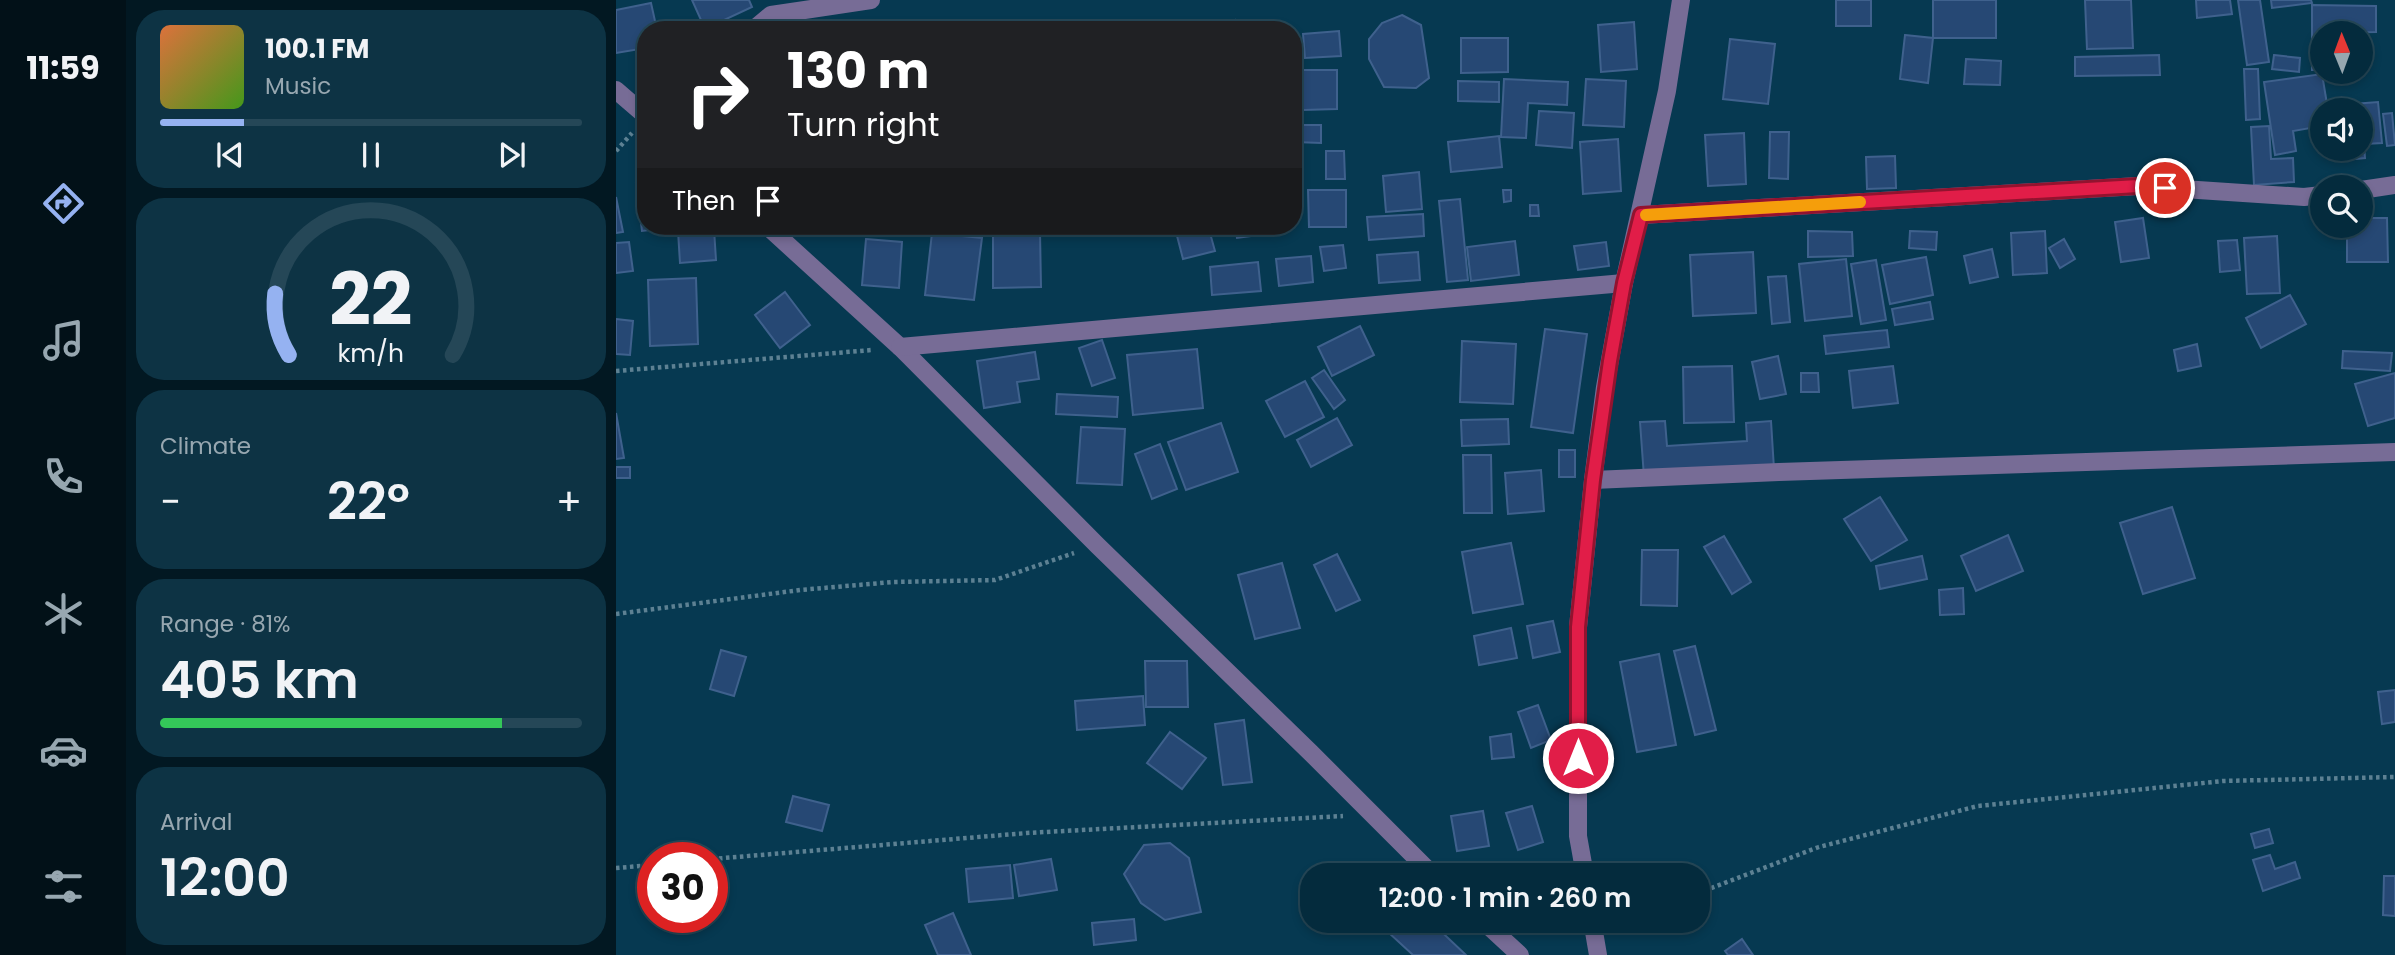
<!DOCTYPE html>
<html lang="en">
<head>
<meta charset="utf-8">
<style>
	:root { --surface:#042b3d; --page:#0d3344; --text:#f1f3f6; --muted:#97a7b0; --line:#254757; --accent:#95b2f1 }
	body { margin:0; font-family:Poppins,sans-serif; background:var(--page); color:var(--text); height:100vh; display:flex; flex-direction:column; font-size:26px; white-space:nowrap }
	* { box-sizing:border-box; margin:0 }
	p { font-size:23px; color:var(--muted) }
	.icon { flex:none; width:38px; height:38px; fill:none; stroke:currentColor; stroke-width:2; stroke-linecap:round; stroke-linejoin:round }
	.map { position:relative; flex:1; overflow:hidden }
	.details { display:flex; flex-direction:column; gap:10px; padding:10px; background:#021822; width:490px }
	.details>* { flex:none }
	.banner { position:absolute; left:21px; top:21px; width:665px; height:214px; border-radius:28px; box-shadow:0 4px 10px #0003,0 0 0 2px var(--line); background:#202124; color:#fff; overflow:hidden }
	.needle { width:46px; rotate:359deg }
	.controls { position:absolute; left:1694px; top:21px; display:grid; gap:14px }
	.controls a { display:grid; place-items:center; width:63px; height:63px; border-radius:50%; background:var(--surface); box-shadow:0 4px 10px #0003,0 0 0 2px var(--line); font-size:35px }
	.speed { position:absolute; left:21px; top:842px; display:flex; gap:14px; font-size:35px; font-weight:700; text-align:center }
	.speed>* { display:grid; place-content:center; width:91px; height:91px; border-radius:50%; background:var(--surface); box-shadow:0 4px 10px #0003,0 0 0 2px var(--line); line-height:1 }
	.speed .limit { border:10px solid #d22; background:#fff; color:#111 }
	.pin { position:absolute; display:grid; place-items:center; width:60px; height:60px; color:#fff; margin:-30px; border:4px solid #fff; border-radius:50%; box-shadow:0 2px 7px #0007 }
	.me { position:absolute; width:77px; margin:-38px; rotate:0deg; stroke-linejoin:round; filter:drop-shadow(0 0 5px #0008) }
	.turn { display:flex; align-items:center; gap:24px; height:147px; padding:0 35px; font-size:32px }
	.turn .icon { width:91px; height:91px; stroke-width:2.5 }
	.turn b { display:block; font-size:49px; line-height:60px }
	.then { display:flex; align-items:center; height:66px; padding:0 35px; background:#0003; gap:14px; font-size:26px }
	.big { font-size:52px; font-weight:600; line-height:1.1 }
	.details .tile { flex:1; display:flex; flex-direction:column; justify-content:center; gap:10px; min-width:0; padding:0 24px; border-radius:28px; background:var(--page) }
	.details .dial { align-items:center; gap:0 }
	.dial svg { height:182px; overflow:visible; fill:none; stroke:var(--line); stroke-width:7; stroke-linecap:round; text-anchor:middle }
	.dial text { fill:var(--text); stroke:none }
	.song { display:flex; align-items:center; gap:21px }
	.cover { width:84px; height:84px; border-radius:10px; background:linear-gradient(135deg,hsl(20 70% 55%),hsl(100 70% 35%)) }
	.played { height:7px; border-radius:4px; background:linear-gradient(90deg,var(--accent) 20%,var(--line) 20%) }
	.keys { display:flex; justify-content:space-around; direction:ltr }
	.heat { display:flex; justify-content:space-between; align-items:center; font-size:38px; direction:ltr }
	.charge { height:10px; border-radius:5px; background:linear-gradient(90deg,#34c759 81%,var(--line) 0) }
	.trip { position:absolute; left:684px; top:863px; width:410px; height:70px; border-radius:28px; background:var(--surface); box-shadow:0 4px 10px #0003,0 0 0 2px var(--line); font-weight:600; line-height:70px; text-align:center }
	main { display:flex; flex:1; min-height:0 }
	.tabs { display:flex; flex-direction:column; width:126px; justify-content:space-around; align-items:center; background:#021118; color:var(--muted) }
	.tabs .icon { width:49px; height:49px }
	.tabs .active { color:var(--accent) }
	.tabs b { font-size:32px; color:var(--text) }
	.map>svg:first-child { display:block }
	.building { fill:#264874; stroke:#3f618d; stroke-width:2 }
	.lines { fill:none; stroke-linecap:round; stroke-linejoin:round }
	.path { stroke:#5d8193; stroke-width:4.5; stroke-dasharray:3.5 3.5; stroke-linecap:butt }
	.minor { stroke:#776c96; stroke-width:18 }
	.route-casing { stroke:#92132f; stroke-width:18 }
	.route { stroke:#e11d48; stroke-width:12 }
	.slow { stroke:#f59e0b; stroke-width:12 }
</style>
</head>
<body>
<main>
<nav class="tabs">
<b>11:59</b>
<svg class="icon active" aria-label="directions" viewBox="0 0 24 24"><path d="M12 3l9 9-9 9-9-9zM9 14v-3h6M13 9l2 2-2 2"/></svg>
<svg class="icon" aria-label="music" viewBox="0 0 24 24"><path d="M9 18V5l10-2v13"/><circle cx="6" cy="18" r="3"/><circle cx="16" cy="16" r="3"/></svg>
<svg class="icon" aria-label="phone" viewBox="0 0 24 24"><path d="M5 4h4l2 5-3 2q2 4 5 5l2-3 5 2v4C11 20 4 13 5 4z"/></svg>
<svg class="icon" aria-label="climate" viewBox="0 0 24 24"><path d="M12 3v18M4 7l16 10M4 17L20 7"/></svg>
<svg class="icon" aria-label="car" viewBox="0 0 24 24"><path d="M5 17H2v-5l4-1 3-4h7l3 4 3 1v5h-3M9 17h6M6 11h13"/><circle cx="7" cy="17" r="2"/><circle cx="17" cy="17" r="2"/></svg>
<svg class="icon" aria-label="filters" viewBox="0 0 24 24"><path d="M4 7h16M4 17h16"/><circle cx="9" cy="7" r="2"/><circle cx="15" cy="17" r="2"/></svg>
</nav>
<section class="details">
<div class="tile">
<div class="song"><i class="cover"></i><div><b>100.1 FM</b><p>Music</p></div></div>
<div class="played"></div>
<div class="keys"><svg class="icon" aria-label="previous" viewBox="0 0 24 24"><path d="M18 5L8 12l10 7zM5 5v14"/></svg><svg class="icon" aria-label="pause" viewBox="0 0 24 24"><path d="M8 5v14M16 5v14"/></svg><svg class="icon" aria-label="next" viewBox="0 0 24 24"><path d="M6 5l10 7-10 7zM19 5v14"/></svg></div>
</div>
<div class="tile dial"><svg viewBox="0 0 100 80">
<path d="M14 69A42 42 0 1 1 86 69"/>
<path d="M14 69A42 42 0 0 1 8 42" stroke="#95b2f1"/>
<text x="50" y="56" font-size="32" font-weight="700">22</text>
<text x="50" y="72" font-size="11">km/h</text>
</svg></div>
<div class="tile"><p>Climate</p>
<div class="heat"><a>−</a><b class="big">22°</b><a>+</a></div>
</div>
<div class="tile"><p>Range · 81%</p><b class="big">405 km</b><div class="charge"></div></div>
<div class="tile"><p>Arrival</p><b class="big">12:00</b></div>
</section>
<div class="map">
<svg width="1779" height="955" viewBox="0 0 1779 955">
	<rect width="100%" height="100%" fill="#063951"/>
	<g class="building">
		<path d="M76 0H133L136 7 89 29Z"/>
		<rect x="1220" y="0" width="35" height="26"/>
		<rect x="1317" y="0" width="63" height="38"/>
		<path d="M1469 0H1515L1517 48 1471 49Z"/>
		<path d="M1580 0H1614L1616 14 1581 18Z"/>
		<path d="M1622 0H1644L1653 62 1631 65Z"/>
		<path d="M1655 0H1695L1696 3 1656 8Z"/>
		<path d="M35 3 41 30H30V48L0 53V10Z"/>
		<path d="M1696 5 1760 6V32L1706 33V70H1696Z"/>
		<path d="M786 15 805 25 813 78 800 88 768 87 753 59V39L766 23Z"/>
		<path d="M619 20 620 30H577L576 27Z"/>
		<path d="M1018 22 1021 69 985 72 982 25Z"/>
		<path d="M394 28V30H340V29Z"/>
		<path d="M723 31 725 56 689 58 687 34Z"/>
		<path d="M1289 35 1317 38 1312 83 1284 79Z"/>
		<path d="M845 38H892V72L845 73Z"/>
		<path d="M1114 39 1159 44 1152 104 1107 99Z"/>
		<path d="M1543 55 1544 75 1459 76V57Z"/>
		<path d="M1658 55 1684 58 1683 72 1656 69Z"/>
		<path d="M1350 59 1385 61 1384 85 1348 84Z"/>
		<path d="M1628 69H1642L1644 119 1630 120Z"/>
		<path d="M687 70H721V109L687 110Z"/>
		<path d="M1706 74 1712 110H1706V126L1677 131 1680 151 1659 155 1648 82Z"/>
		<path d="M888 79 952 82 951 105 912 103 910 138 885 137Z"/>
		<path d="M970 79 1010 81 1008 127 967 125Z"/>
		<path d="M842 81 883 82V102L842 101Z"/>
		<path d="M1762 102 1766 143 1748 144 1749 158 1729 160 1728 149H1745V110H1725L1724 105Z"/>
		<path d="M923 111 958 113 956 148 920 145Z"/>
		<path d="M1776 113 1779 145 1771 146 1767 114Z"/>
		<path d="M679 125H705V143L679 142Z"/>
		<path d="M1653 126 1655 159 1677 158 1678 182 1638 185 1635 127Z"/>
		<path d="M1154 132H1173L1172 179 1153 178Z"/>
		<path d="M1128 133 1130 184 1092 186 1089 135Z"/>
		<path d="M883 136 886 167 835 172 832 142Z"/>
		<path d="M1002 139 1005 191 967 194 964 142Z"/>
		<path d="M710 151H728L729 179H710Z"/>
		<path d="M1279 156 1280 188 1251 189 1250 157Z"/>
		<path d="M803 172 806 209 770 212 767 176Z"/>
		<path d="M30 181V226L60 227 26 231 20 183Z"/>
		<path d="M692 190H730V227H693Z"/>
		<path d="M887 190H895V201L888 202Z"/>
		<path d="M0 197 7 232 0 233Z"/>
		<path d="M844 199 852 280 831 282 823 201Z"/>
		<path d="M914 205H922L923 216H914Z"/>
		<path d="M807 214 808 236 753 240 751 217Z"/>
		<path d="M1527 218 1533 258 1505 262 1499 222Z"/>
		<path d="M1745 218H1771L1772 262H1731V226H1745Z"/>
		<path d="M582 226H592L599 251 567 259 560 232Z"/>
		<path d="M619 226H665L666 232 621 238Z"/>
		<path d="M98 229 100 260 64 263 62 231Z"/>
		<path d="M1192 231 1236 232 1237 256 1192 257Z"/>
		<path d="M1294 231 1321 232 1320 250 1293 248Z"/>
		<path d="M1429 231 1431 273 1397 275 1395 233Z"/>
		<path d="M377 232H424L425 287 377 288Z"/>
		<path d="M316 233 366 238 358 300 309 295Z"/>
		<path d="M1661 236 1664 293 1631 294 1628 238Z"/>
		<path d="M250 239 286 242 283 288 246 285Z"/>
		<path d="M1448 239 1459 259 1444 268 1433 248Z"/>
		<path d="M1621 240 1624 270 1604 272 1602 241Z"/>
		<path d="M899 241 903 275 855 281 851 247Z"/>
		<path d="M13 242 17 271 0 273V243Z"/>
		<path d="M990 242 993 266 962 270 958 246Z"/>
		<path d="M727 245 730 268 708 271 704 247Z"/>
		<path d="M1376 249 1382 277 1354 283 1348 256Z"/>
		<path d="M802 252 804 280 763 283 761 255Z"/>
		<path d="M1137 252 1140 313 1077 316 1074 255Z"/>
		<path d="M695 256 697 282 663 286 660 259Z"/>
		<path d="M1310 257 1317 295 1274 304 1266 265Z"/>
		<path d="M1230 259 1236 316 1189 321 1183 264Z"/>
		<path d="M1260 260 1270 320 1245 324 1235 264Z"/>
		<path d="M642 262 645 291 596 295 594 267Z"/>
		<path d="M1170 276 1174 322 1156 324 1152 277Z"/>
		<path d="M80 278 82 344 34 346 32 280Z"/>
		<path d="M169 292 194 325 164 348 139 315Z"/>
		<path d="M1674 295 1690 324 1645 348 1630 318Z"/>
		<path d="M1314 302 1317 319 1279 325 1276 309Z"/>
		<path d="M0 319 17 321 14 355 0 354Z"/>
		<path d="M744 326 758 355 716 376 702 347Z"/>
		<path d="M929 329 971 334 957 433 915 427Z"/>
		<path d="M1271 330 1273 347 1210 354 1208 336Z"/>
		<path d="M486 340 499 378 476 386 463 348Z"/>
		<path d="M846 341 900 344 897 404 844 402Z"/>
		<path d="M1581 344 1585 366 1562 371 1558 350Z"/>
		<path d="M581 349 587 408 517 415 511 355Z"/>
		<path d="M1727 351 1776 353 1774 371 1726 368Z"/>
		<path d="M419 352 423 379 401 382 404 402 368 408 361 361Z"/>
		<path d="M1162 356 1170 394 1144 399 1136 362Z"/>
		<path d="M1116 366 1118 422 1068 423 1067 367Z"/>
		<path d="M1277 366 1282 403 1237 408 1233 371Z"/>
		<path d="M708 370 729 400 718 409 696 378Z"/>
		<path d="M1185 373H1202L1203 392H1185Z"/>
		<path d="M1779 373V418L1752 426 1739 384Z"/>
		<path d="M689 381 708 417 669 437 650 401Z"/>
		<path d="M441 394 502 397 501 417 440 414Z"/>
		<path d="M0 413 8 458 0 459Z"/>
		<path d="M721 418 736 445 695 467 681 440Z"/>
		<path d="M892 419 893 444 846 446 845 420Z"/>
		<path d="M1049 421 1051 446 1131 441 1130 423 1155 421 1158 469 1028 477 1024 422Z"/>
		<path d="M605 423 622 472 570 490 552 442Z"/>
		<path d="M465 427 509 429 506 485 461 483Z"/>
		<path d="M544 444 561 489 536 499 519 454Z"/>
		<rect x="943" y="450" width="16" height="27"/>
		<path d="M847 455H875L876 513H848Z"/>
		<rect x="0" y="467" width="14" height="11"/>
		<path d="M925 470 928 511 892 514 889 473Z"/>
		<path d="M1264 497 1291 540 1255 561 1228 519Z"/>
		<path d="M1556 507 1579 578 1527 594 1504 523Z"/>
		<path d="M1392 535 1407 571 1360 591 1345 556Z"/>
		<path d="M1108 536 1135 582 1116 594 1088 547Z"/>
		<path d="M895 543 907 604 857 613 846 552Z"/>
		<path d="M1026 550H1062L1061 606 1025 605Z"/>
		<path d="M721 554 744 600 720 611 698 565Z"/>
		<path d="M1306 556 1311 579 1264 589 1260 566Z"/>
		<path d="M666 563 684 628 639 639 622 575Z"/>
		<path d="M1347 588 1348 614 1324 615 1323 590Z"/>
		<path d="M937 621 944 652 917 658 911 626Z"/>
		<path d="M895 628 901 658 863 665 858 636Z"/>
		<path d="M1079 646 1100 730 1079 735 1058 651Z"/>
		<path d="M105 650 130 657 118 696 94 689Z"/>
		<path d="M1043 654 1060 745 1021 752 1004 662Z"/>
		<path d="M529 661H571L572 707H530Z"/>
		<path d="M1779 690V722L1766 724 1762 692Z"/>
		<path d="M527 696 529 725 461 730 459 701Z"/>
		<path d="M922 705 935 740 915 748 902 712Z"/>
		<path d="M628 720 636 782 607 785 599 724Z"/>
		<path d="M554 732 590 758 566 789 531 763Z"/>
		<path d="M895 734 898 757 876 759 874 737Z"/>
		<path d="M177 796 213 805 206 831 170 822Z"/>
		<path d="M916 806 927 842 902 850 890 813Z"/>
		<path d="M867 811 873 846 841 851 835 816Z"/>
		<path d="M1653 829 1657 843 1639 848 1635 834Z"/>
		<path d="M554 843 573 858 585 912 549 920 525 903 508 874 528 845Z"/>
		<path d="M1654 855 1659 869 1679 862 1684 878 1647 891 1637 860Z"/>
		<path d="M435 859 441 890 403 896 398 865Z"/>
		<path d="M394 865 397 898 353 902 350 869Z"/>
		<path d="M1768 876H1779V916L1767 915Z"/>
		<path d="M337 913 355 955H322L309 925Z"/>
		<path d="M518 919 520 940 478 945 476 923Z"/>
		<path d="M784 920H813L850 955H797L773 933Z"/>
		<path d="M1126 939 1137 955H1112L1109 951Z"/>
	</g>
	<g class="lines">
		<g class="path">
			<path d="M0 151 16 133"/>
			<path d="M0 371 256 350"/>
			<path d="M0 614 184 590 277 582 379 580 458 553"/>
			<path d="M96 859 411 833 727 816"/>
			<path d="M0 868 37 865"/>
			<path d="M1082 893 1203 847 1362 806 1607 781 1779 777"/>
		</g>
		<g class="minor">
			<path d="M137 30 155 15 255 0"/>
			<path d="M0 90 30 116"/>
			<path d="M1745 190 1779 185"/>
			<path d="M1025 215 1522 186 1688 197 1706 195"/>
			<path d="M151 226 284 347 482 546 695 753 817 875"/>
			<path d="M284 347 1008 283"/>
			<path d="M977 480 1163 472 1779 452"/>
			<path d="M969 875 962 836V627L977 480 989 387 1008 283 1051 91 1065 0"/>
			<path d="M866 920 904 955"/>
			<path d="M976 920 982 955"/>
		</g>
	</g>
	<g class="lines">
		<defs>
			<path id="route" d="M962 758V627L977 480 994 361 1008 283 1025 215 1522 186 1549 188"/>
		</defs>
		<use href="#route" class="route-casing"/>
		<use href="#route" class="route"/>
		<path class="slow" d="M1030 215 1244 202"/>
	</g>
</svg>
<div class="controls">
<a><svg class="needle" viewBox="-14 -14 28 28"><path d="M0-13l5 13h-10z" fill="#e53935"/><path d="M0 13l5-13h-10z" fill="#97a7b0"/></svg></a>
<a><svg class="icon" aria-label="sound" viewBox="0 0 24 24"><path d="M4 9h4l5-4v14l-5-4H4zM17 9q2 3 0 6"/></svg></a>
<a><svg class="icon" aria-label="search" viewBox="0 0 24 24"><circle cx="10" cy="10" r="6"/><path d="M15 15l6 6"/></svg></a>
</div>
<div class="speed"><div class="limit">30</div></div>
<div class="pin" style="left:1549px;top:188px;background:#d93025"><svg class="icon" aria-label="arrive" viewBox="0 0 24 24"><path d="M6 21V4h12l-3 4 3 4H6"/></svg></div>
<svg class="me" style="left:962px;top:758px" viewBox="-20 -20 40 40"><circle r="17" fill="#e11d48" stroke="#fff" stroke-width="3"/><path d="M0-11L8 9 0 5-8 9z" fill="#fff"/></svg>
<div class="trip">12:00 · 1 min · 260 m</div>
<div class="banner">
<div class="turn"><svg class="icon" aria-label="right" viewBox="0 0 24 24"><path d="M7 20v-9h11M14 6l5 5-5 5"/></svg><div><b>130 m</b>Turn right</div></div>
<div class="then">Then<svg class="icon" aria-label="arrive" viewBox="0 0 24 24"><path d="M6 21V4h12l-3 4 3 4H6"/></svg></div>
</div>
</div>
</main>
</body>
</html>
